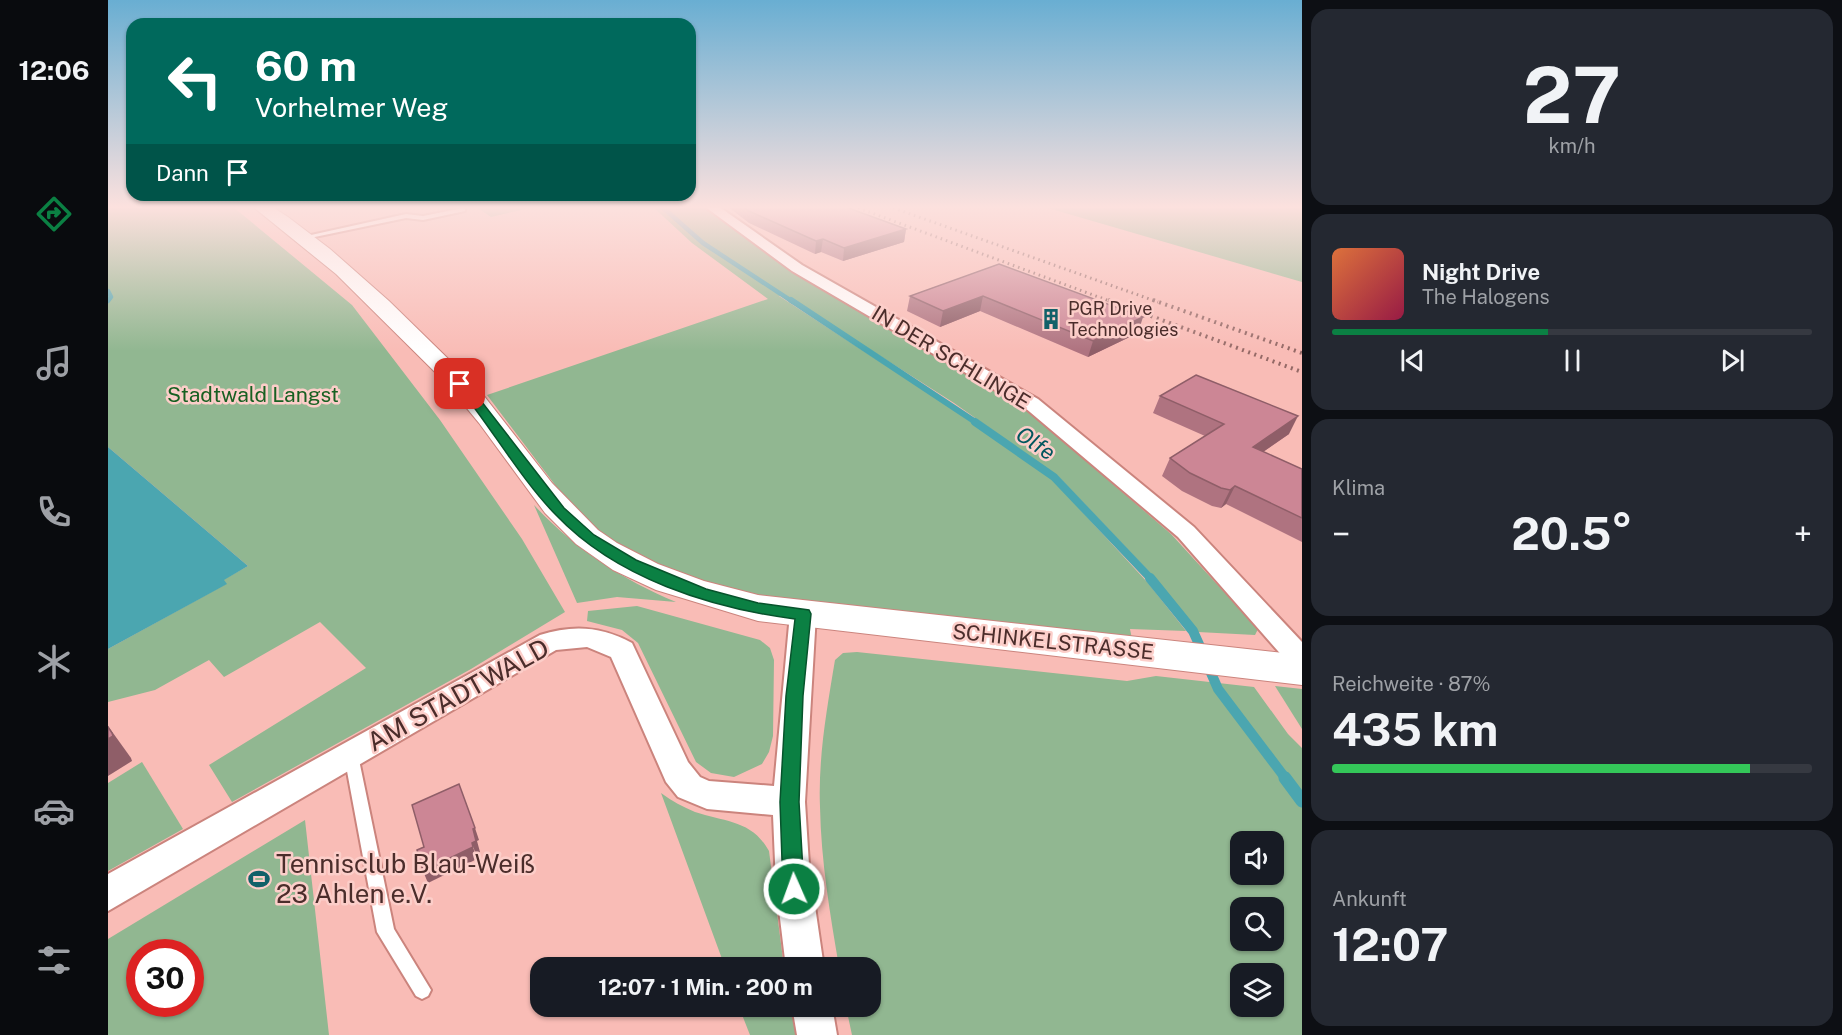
<!DOCTYPE html>
<html lang="de">
<head>
<meta charset="utf-8">
<style>
	:root { --surface:#171b24; --page:#242831; --text:#f1f3f6; --muted:#9ea1a6; --line:#363941; --accent:#0b8043 }
	body { margin:0; font-family:"Public Sans",sans-serif; background:var(--page); color:var(--text); height:100vh; display:flex; flex-direction:column; font-size:22px; white-space:nowrap }
	* { box-sizing:border-box; margin:0 }
	p { font-size:20px; color:var(--muted) }
	.icon { flex:none; width:33px; height:33px; fill:none; stroke:currentColor; stroke-width:2; stroke-linecap:round; stroke-linejoin:round }
	.map { position:relative; flex:1; overflow:hidden }
	.drawer { display:flex; flex-direction:column; gap:9px; padding:9px; background:#0d0f14; width:540px }
	.drawer>* { flex:none }
	.hud { position:absolute; left:18px; top:18px; width:570px; height:183px; border-radius:18px; box-shadow:0 2px 4px #0004; background:#00695c; color:#fff; overflow:hidden }
	.fabs { position:absolute; left:1122px; top:831px; display:grid; gap:12px }
	.fabs a { display:grid; place-items:center; width:54px; height:54px; border-radius:12px; background:var(--surface); box-shadow:0 2px 4px #0004; font-size:30px }
	.speed { position:absolute; left:18px; top:939px; display:flex; gap:12px; font-size:30px; font-weight:700; text-align:center }
	.speed>* { display:grid; place-content:center; width:78px; height:78px; border-radius:50%; background:var(--surface); box-shadow:0 2px 4px #0004; line-height:1 }
	.speed .limit { border:9px solid #d22; background:#fff; color:#111 }
	.pin { position:absolute; display:grid; place-items:center; width:51px; height:51px; color:#fff; margin:-26px; border-radius:12px; box-shadow:0 3px 9px #0006 }
	.me { position:absolute; width:66px; margin:-33px; rotate:358deg; stroke-linejoin:round; filter:drop-shadow(0 0 4px #0008) }
	.turn { display:flex; align-items:center; gap:21px; height:126px; padding:0 30px; font-size:27px }
	.turn .icon { width:78px; height:78px; stroke-width:2.5 }
	.turn b { display:block; font-size:42px; line-height:51px }
	.then { display:flex; align-items:center; height:57px; padding:0 30px; background:#0003; gap:12px; font-size:22px }
	.big { font-size:45px; font-weight:700; line-height:1.1 }
	.drawer .tile { flex:1; display:flex; flex-direction:column; justify-content:center; gap:9px; min-width:0; padding:0 21px; border-radius:18px; background:var(--page) }
	.drawer .dial { align-items:center; gap:0 }
	.dial b { font-size:78px; line-height:1 }
	.song { display:flex; align-items:center; gap:18px }
	.cover { width:72px; height:72px; border-radius:9px; background:linear-gradient(135deg,hsl(20 70% 55%),hsl(340 70% 35%)) }
	.played { height:6px; border-radius:3px; background:linear-gradient(90deg,var(--accent) 45%,var(--line) 45%) }
	.keys { display:flex; justify-content:space-around; direction:ltr }
	.heat { display:flex; justify-content:space-between; align-items:center; font-size:33px; direction:ltr }
	.charge { height:9px; border-radius:4px; background:linear-gradient(90deg,#34c759 87%,var(--line) 0) }
	.trip { position:absolute; left:422px; top:957px; width:351px; height:60px; border-radius:18px; background:var(--surface); box-shadow:0 2px 4px #0004; font-weight:700; line-height:60px; text-align:center }
	main { display:flex; flex:1; min-height:0 }
	.tab-bar { display:flex; flex-direction:column; width:108px; justify-content:space-around; align-items:center; background:#090b0e; color:var(--muted) }
	.tab-bar .icon { width:42px; height:42px }
	.tab-bar .active { color:var(--accent) }
	.tab-bar b { font-size:27px; color:var(--text) }
	.map>svg:first-child { display:block }
	.green { fill:#91b791; fill-rule:evenodd }
	.water { fill:#4ba6b0 }
	.lines { fill:none; stroke-linecap:round; stroke-linejoin:round }
	.stream-far4 { stroke:#4ba6b0; stroke-width:4.5 }
	.stream-far3 { stroke:#4ba6b0; stroke-width:6 }
	.stream-far2 { stroke:#4ba6b0; stroke-width:8 }
	.stream-far1 { stroke:#4ba6b0; stroke-width:10 }
	.stream { stroke:#4ba6b0; stroke-width:13 }
	.lane-casing { stroke:#cb847d; stroke-width:4 }
	.street-casing { stroke:#cb847d; stroke-width:4 }
	.secondary-casing { stroke:#cb847d; stroke-width:2 }
	.lane { fill:#fff; fill-rule:evenodd }
	.street { fill:#fff; fill-rule:evenodd }
	.secondary { fill:#fff; fill-rule:evenodd }
	.rail-far1 { stroke:#946966; stroke-width:3; stroke-dasharray:1.5 4; stroke-linecap:butt }
	.rail { stroke:#946966; stroke-width:4; stroke-dasharray:2 4.5; stroke-linecap:butt }
	.wall { fill:#af7380 }
	.shaded-wall { fill:#8f5e68 }
	.building { fill:#cc8695; stroke:#8f5e68; stroke-width:1.5 }
	.route { fill:#0b8043; stroke:#07532c; stroke-width:1.5 }
	.labels { text-anchor:middle; stroke-width:5; stroke-linejoin:round; paint-order:stroke }
	.far-poi-label { font-size:18px; fill:#4b2d2b; stroke:#fccec9; text-anchor:start }
	.street-label { font-size:21px; fill:#4b2d2b; stroke:#fccec9 }
	.park-label { font-size:21px; fill:#186022; stroke:#fccec9 }
	.water-label { font-size:22px; font-style:italic; fill:#02575e; stroke:#fccec9 }
	.near-street-label { font-size:26px; fill:#4b2d2b; stroke:#fccec9 }
	.near-poi-label { font-size:26px; fill:#4b2d2b; stroke:#fccec9; text-anchor:start }
</style>
</head>
<body>
<main>
<nav class="tab-bar">
<b>12:06</b>
<svg class="icon active" aria-label="directions" viewBox="0 0 24 24"><path d="M12 3l9 9-9 9-9-9zM9 14v-3h6M13 9l2 2-2 2"/></svg>
<svg class="icon" aria-label="music" viewBox="0 0 24 24"><path d="M9 18V5l10-2v13"/><circle cx="6" cy="18" r="3"/><circle cx="16" cy="16" r="3"/></svg>
<svg class="icon" aria-label="phone" viewBox="0 0 24 24"><path d="M5 4h4l2 5-3 2q2 4 5 5l2-3 5 2v4C11 20 4 13 5 4z"/></svg>
<svg class="icon" aria-label="climate" viewBox="0 0 24 24"><path d="M12 3v18M4 7l16 10M4 17L20 7"/></svg>
<svg class="icon" aria-label="car" viewBox="0 0 24 24"><path d="M5 17H2v-5l4-1 3-4h7l3 4 3 1v5h-3M9 17h6M6 11h13"/><circle cx="7" cy="17" r="2"/><circle cx="17" cy="17" r="2"/></svg>
<svg class="icon" aria-label="filters" viewBox="0 0 24 24"><path d="M4 7h16M4 17h16"/><circle cx="9" cy="7" r="2"/><circle cx="15" cy="17" r="2"/></svg>
</nav>
<div class="map">
<svg width="1194" height="1035" viewBox="0 0 1194 1035">
	<rect width="100%" height="100%" fill="#f9bcb6"/>
	<g class="green">
		<path d="M0 206H124L244 305 332 420 414 539 457 612 363 669 124 802 101 765 258 668 212 622 116 677 101 660 47 690 0 702V649L118 584 115 580 140 566 0 447Z"/>
		<path d="M367 206H430L383 217Z"/>
		<path d="M544 206H594L681 270 913 405 1063 534 1150 629 1147 635 1090 632 1050 581 950 476 846 403 675 294 671 296 840 406 942 477 1040 583 1078 631 1022 629 1024 639 696 604 611 588 531 556 495 535 463 506 379 395 660 299 584 243Z"/>
		<path d="M933 206H1194V282Z"/>
		<path d="M426 505C466 548 513 579 568 602L509 597 469 603Z"/>
		<path d="M529 606 652 640 662 648 666 660 665 736 661 752 654 764 626 777 603 773 588 762 530 643 514 630 479 621 480 611Z"/>
		<path d="M749 652 1019 681 1048 676 1146 687 1180 734 1194 748V1035H744L738 1007 762 1006V968L731 967C722 914 713 861 712 807 710 758 719 708 727 660L735 653ZM1132 842H1166V874H1132ZM1132 908H1166V940H1132ZM1132 974H1166V1006H1132Z"/>
		<path d="M1167 686 1194 689V729Z"/>
		<path d="M34 762 75 829 0 871V783Z"/>
		<path d="M553 793C564 801 575 807 587 812 617 822 644 820 661 851L676 967H617Z"/>
		<path d="M197 820 221 1035H0V939ZM32 952H82V1004H32Z"/>
		<path d="M631 1007H683L688 1035H642Z"/>
	</g>
	<path class="water" d="M0 447 140 566 116 580 119 584 0 649Z"/>
	<g class="lines">
		<g class="stream-far4">
			<path d="M553 206 595 243 685 302"/>
			<path d="M0 291 3 297 0 301"/>
		</g>
		<path class="stream-far3" d="M683 300 869 423"/>
		<path class="stream-far2" d="M867 422 946 477 1044 580"/>
		<g class="stream-far1">
			<path d="M1042 578 1085 631 1094 651"/>
			<path d="M1100 666 1110 689 1178 779"/>
		</g>
		<path class="stream" d="M1177 778 1194 801"/>
		<defs>
			<g id="lane">
				<path d="M355 208 357 209V211L315 220 298 218 197 239 194 237 298 214 315 216Z"/>
				<path d="M243 749 248 751 250 755 286 929 323 990 320 996 314 999 308 996 269 932 236 755 238 751Z"/>
			</g>
			<g id="street">
				<path d="M596 206H610L694 265 930 399 1086 527 1194 642V671L1184 667 1070 537 916 407 684 271Z"/>
				<path d="M695 605 704 607 708 614 697 802 701 865 716 968H678L668 885 665 815 599 809 570 797 558 782 503 657 479 647 448 650 0 911V874L432 635C464 625 493 626 524 643L580 762 592 777 601 781 666 786 682 614 686 607Z"/>
				<path d="M684 1006H724L729 1035H689Z"/>
			</g>
			<path id="secondary" d="M144 206H163L180 217 222 249 281 301 369 387 444 483 490 530 509 543 550 564 596 581 650 595 1194 655V685L650 621 548 590 505 570 468 544 437 513 371 423 338 383 228 274Z"/>
		</defs>
		<use href="#lane" class="lane-casing"/>
		<use href="#street" class="street-casing"/>
		<use href="#secondary" class="secondary-casing"/>
		<use href="#lane" class="lane"/>
		<use href="#street" class="street"/>
		<use href="#secondary" class="secondary"/>
		<g class="rail-far1">
			<path d="M745 206 1004 302"/>
			<path d="M780 206 1050 302"/>
		</g>
		<g class="rail">
			<path d="M1000 300 1194 372"/>
			<path d="M1045 300 1194 353"/>
		</g>
	</g>
	<g class="wall">
		<path d="M619 206H735L798 229 796 242 735 261 713 252 707 254 641 223Z"/>
		<path d="M891 264 1030 333 980 357 872 311 832 327 799 311 802 296Z"/>
		<path d="M1052 396 1181 434 1155 452 1194 469V542L1118 504 1113 508 1104 506 1074 491 1054 476 1062 458 1097 436 1045 413Z"/>
	</g>
	<g class="shaded-wall">
		<path d="M798 229 796 242 735 261 736 248Z"/>
		<path d="M715 239 713 252 707 254 708 241Z"/>
		<path d="M875 296 872 311 832 327 835 311Z"/>
		<path d="M1035 317 1030 333 980 357 985 341Z"/>
		<path d="M1190 416 1181 434 1136 465 1145 447Z"/>
		<path d="M1127 486 1118 504 1113 508 1122 490Z"/>
		<path d="M0 726 23 758 24 761 0 776Z"/>
		<path d="M367 828 371 840 369 841 372 852 368 855 364 843 365 829Z"/>
		<path d="M365 847 369 859 320 883 315 871Z"/>
	</g>
	<g class="building">
		<path d="M635 206H735L798 229 736 248 715 239 708 241 641 211Z"/>
		<path d="M891 264 1035 317 985 341 875 296 835 311 802 296Z"/>
		<path d="M1088 375 1190 416 1145 447 1194 469V518L1127 486 1122 490 1113 488 1082 473 1062 458 1116 424 1052 396Z"/>
		<path d="M0 727 4 733 5 736 0 739Z"/>
		<path d="M351 784 367 828 365 829 368 841 364 843 365 847 315 871 309 850 316 847 304 805Z"/>
	</g>
	<linearGradient id="sky" x2="0" y2="1"><stop stop-color="#69aed2"/><stop offset="0.59" stop-color="#fce1de"/><stop offset="1" stop-color="#fce1de" stop-opacity="0"/></linearGradient>
	<rect width="1194" height="351" fill="url(#sky)"/>
	<path class="route" d="M348 382H355L370 397 456 508 486 535 528 560 598 589 650 603 701 610 703 614 695 696 691 802 696 889 693 897 686 900 678 897 675 889 672 802 678 696 687 619C602 608 508 578 448 515 418 485 388 436 362 402L348 386Z"/>
	<defs>
		<symbol id="building-bare" viewBox="-9 -9 18 18"><path d="M-4-6H4V6H1V3H-1V6H-4ZM-2.5-4.3h1.7v1.8h-1.7ZM.8-4.3h1.7v1.8H.8ZM-2.5-1h1.7V.8h-1.7ZM.8-1h1.7V.8H.8Z" fill="#116169" stroke="#fccec9" stroke-width="2.5" paint-order="stroke"/></symbol>
		<symbol id="stadium-bare" viewBox="-9 -9 18 18"><path d="M0-5a6.5 5 0 1 0 0 10a6.5 5 0 1 0 0-10ZM-3.5-1.8h7v3.6h-7Z" fill="#116169" stroke="#fccec9" stroke-width="2.5" paint-order="stroke"/></symbol>
	</defs>
	<g fill-rule="evenodd">
		<use href="#building-bare" x="928" y="304" width="30" height="30"/>
		<use href="#stadium-bare" x="136" y="864" width="30" height="30"/>
	</g>
	<g class="labels">
		<g class="far-poi-label">
			<text x="960" y="315">PGR Drive<tspan x="960" dy="21">Technologies</tspan></text>
		</g>
		<g class="street-label">
			<text transform="translate(843 358) rotate(31)" y="7">IN DER SCHLINGE</text>
			<text transform="translate(945 642) rotate(6)" y="7">SCHINKELSTRASSE</text>
		</g>
		<g class="park-label">
			<text x="145" y="402">Stadtwald Langst</text>
		</g>
		<g class="water-label">
			<text transform="translate(928 443) rotate(34)" y="8">Olfe</text>
		</g>
		<g class="near-street-label">
			<text transform="translate(350 695) rotate(-29)" y="9">AM STADTWALD</text>
		</g>
		<g class="near-poi-label">
			<text x="168" y="873">Tennisclub Blau-Weiß<tspan x="168" dy="30">23 Ahlen e.V.</tspan></text>
		</g>
	</g>
</svg>
<div class="fabs">
<a><svg class="icon" aria-label="sound" viewBox="0 0 24 24"><path d="M4 9h4l5-4v14l-5-4H4zM17 9q2 3 0 6"/></svg></a>
<a><svg class="icon" aria-label="search" viewBox="0 0 24 24"><circle cx="10" cy="10" r="6"/><path d="M15 15l6 6"/></svg></a>
<a><svg class="icon" aria-label="layers" viewBox="0 0 24 24"><path d="M12 4l9 5-9 5-9-5zM3 14l9 5 9-5"/></svg></a>
</div>
<div class="speed"><div class="limit">30</div></div>
<div class="pin" style="left:352px;top:384px;background:#d93025"><svg class="icon" aria-label="arrive" viewBox="0 0 24 24"><path d="M6 21V4h12l-3 4 3 4H6"/></svg></div>
<svg class="me" style="left:686px;top:889px" viewBox="-20 -20 40 40"><circle r="17" fill="#0b8043" stroke="#fff" stroke-width="3"/><path d="M0-11L8 9 0 5-8 9z" fill="#fff"/></svg>
<div class="trip">12:07 · 1 Min. · 200 m</div>
<div class="hud">
<div class="turn"><svg class="icon" aria-label="left" viewBox="0 0 24 24"><path d="M17 20v-9H6M10 6l-5 5 5 5"/></svg><div><b>60 m</b>Vorhelmer Weg</div></div>
<div class="then">Dann<svg class="icon" aria-label="arrive" viewBox="0 0 24 24"><path d="M6 21V4h12l-3 4 3 4H6"/></svg></div>
</div>
</div>
<section class="drawer">
<div class="tile dial"><b>27</b><p>km/h</p></div>
<div class="tile">
<div class="song"><i class="cover"></i><div><b>Night Drive</b><p>The Halogens</p></div></div>
<div class="played"></div>
<div class="keys"><svg class="icon" aria-label="previous" viewBox="0 0 24 24"><path d="M18 5L8 12l10 7zM5 5v14"/></svg><svg class="icon" aria-label="pause" viewBox="0 0 24 24"><path d="M8 5v14M16 5v14"/></svg><svg class="icon" aria-label="next" viewBox="0 0 24 24"><path d="M6 5l10 7-10 7zM19 5v14"/></svg></div>
</div>
<div class="tile"><p>Klima</p>
<div class="heat"><a>−</a><b class="big">20.5°</b><a>+</a></div>
</div>
<div class="tile"><p>Reichweite · 87%</p><b class="big">435 km</b><div class="charge"></div></div>
<div class="tile"><p>Ankunft</p><b class="big">12:07</b></div>
</section>
</main>
</body>
</html>
